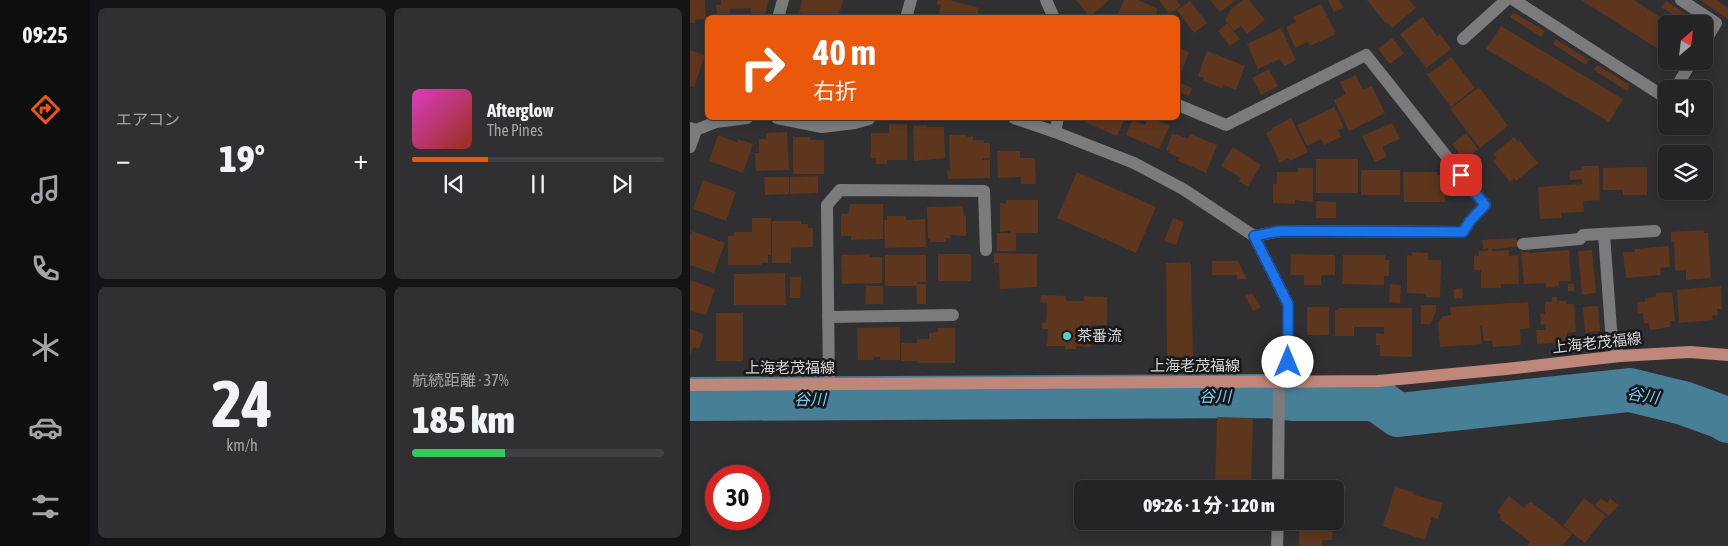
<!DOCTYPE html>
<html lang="ja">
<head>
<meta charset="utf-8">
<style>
	:root { --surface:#242326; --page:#302f32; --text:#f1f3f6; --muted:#a3a4a7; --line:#414043; --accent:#ea580c }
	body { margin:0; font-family:"Asap Condensed","Noto Sans JP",sans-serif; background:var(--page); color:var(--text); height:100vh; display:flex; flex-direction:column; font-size:19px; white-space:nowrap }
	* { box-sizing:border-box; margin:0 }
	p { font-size:16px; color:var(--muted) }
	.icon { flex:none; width:28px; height:28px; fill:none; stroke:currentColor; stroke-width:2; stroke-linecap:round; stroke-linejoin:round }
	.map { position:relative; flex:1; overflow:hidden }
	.panel { display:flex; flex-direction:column; gap:8px; padding:8px; background:#141315; width:600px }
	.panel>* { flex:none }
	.top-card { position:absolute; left:15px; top:15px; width:475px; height:105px; border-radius:8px; box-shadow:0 2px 8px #0003,0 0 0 1px var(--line); background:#ea580c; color:#fff; overflow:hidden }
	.needle { width:32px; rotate:28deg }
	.tools { position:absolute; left:968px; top:15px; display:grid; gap:10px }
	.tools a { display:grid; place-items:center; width:55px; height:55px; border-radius:8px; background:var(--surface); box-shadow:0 2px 8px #0003,0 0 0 1px var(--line); font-size:25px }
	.speed { position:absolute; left:15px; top:465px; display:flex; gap:10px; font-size:25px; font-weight:700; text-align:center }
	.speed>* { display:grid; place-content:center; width:65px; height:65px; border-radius:50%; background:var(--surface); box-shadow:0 2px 8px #0003,0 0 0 1px var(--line); line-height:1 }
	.speed .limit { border:8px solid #d22; background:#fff; color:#111 }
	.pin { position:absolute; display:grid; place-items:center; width:42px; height:42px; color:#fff; margin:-21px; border-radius:10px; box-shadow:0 2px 8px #0006 }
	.me { position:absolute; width:55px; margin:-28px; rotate:0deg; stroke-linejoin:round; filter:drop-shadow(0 0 4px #0008) }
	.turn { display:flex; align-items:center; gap:18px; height:105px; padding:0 25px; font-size:22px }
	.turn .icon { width:65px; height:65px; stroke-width:2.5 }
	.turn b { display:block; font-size:35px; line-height:42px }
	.big { font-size:38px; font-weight:800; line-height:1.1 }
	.panel .card { flex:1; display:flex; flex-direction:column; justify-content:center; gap:8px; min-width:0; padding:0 18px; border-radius:8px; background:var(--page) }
	.panel .dial { align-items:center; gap:0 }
	.dial b { font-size:65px; line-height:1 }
	.song { display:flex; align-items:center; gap:15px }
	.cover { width:60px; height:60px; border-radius:8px; background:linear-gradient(135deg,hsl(310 70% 55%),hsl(10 70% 35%)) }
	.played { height:5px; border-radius:2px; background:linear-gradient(90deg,var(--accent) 30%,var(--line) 30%) }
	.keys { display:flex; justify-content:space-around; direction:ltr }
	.heat { display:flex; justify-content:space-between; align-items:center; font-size:28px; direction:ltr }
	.charge { height:8px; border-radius:4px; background:linear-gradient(90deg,#34c759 37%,var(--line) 0) }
	.panel .tiles { flex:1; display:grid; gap:8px; grid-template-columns:repeat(2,1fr) }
	.trip { position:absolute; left:384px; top:480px; width:270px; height:50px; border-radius:8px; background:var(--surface); box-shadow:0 2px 8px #0003,0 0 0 1px var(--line); font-weight:800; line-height:50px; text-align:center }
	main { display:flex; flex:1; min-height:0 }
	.tab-bar { display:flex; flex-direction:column; width:90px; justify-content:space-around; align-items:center; background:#0e0e0f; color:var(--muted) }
	.tab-bar .icon { width:35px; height:35px }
	.tab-bar .on { color:var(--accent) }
	.tab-bar b { font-size:22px; color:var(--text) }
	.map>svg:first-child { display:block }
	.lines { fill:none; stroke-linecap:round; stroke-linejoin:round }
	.river { stroke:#477f97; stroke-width:44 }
	.building { fill:#5e351d }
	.minor { stroke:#7b7a7d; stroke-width:12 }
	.major { stroke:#bf8779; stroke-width:12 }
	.route-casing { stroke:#114b97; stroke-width:12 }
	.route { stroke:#1a73e8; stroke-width:9 }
	.poi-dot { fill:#52cdcc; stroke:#181719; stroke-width:2 }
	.labels { text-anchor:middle; stroke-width:5; stroke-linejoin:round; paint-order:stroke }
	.poi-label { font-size:15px; fill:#d6d6d8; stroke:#181719; text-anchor:start }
	.street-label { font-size:15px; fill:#d6d6d8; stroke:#181719 }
	.water-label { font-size:16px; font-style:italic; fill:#74cdf1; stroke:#181719 }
</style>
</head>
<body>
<main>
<nav class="tab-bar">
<b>09:25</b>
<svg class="icon on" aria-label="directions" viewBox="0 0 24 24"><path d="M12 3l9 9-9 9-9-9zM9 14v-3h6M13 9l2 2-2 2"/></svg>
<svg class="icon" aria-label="music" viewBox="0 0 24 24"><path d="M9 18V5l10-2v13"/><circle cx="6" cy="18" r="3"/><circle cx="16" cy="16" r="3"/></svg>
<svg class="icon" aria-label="phone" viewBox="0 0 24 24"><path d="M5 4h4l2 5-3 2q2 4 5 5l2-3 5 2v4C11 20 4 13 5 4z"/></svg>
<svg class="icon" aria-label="climate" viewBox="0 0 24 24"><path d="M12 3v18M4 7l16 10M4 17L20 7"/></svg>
<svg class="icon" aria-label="car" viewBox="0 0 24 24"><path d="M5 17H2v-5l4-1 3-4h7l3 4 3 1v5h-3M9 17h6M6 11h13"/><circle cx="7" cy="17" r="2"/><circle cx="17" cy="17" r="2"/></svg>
<svg class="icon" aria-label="filters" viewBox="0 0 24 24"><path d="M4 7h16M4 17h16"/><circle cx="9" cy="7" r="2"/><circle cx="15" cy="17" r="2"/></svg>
</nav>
<section class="panel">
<div class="tiles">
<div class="card"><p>エアコン</p>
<div class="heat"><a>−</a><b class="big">19°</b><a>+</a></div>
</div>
<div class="card">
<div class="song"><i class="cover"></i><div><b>Afterglow</b><p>The Pines</p></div></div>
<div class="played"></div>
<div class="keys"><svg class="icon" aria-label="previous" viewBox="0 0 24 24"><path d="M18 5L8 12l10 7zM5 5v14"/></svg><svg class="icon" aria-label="pause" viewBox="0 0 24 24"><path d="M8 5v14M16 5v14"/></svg><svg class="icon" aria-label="next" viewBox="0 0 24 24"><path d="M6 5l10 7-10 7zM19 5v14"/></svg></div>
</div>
<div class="card dial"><b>24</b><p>km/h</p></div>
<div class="card"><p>航続距離 · 37%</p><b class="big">185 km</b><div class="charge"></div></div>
</div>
</section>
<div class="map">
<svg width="1038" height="546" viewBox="0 0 1038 546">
	<rect width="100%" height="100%" fill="#302f32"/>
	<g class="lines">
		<path class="river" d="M0 399 577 396 602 399H681L690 402 708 415 940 390 993 403 1032 417 1038 421"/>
	</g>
	<g class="building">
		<path d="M0 0H15L16 19 5 20V23H0Z"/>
		<path d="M31 0H79L74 18H54L53 15 61 14V8L40 9 41 18H27L26 5H31Z"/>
		<path d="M112 0H153L148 18H127L109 13Z"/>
		<path d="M248 0H260L289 8 287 18H248L251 5 247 4Z"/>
		<path d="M386 0H419L400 17Z"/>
		<path d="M434 0H448L468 9 464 18H426Z"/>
		<path d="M469 0H486L491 6 479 14Z"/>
		<path d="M520 0H546L530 12Z"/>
		<path d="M553 0H559L575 20 557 34 551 26 544 31 535 20 541 9Z"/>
		<path d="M638 0H649L653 8 644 12Z"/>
		<path d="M677 0H719L726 8 702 28 698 23 696 24Z"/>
		<path d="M891 0H944L981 24H976V54Z"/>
		<path d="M1010 0H1026L1038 8V19Z"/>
		<path d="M500 1 517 23 504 33 487 10Z"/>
		<path d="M976 1 1012 24H997L971 7Z"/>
		<path d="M631 4 646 34 620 46 618 42 605 48 596 27 606 22 603 17Z"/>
		<path d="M823 12 855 31 851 37 820 17Z"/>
		<path d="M733 17 747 36 750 34 761 49 736 68 710 34Z"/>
		<path d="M537 23 550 39 540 46 528 31Z"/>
		<path d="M811 26 933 99 919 122 796 49Z"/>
		<path d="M591 28 606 60 594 66 590 59 568 69 557 44Z"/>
		<path d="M702 38 714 53 700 64 688 49Z"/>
		<path d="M866 39 899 60 896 65 863 44Z"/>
		<path d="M488 47 499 52 492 71 488 70Z"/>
		<path d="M0 50 15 55 4 87 0 86Z"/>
		<path d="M517 51 555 66 546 90 533 85 532 88 513 81 514 78 508 76Z"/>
		<path d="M761 57 785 88 761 107 737 75Z"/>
		<path d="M907 65 940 85 937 91 904 70Z"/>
		<path d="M579 69 588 86 571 95 562 78Z"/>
		<path d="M666 75 673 90 682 86 695 113 659 131 644 100 656 94 650 82Z"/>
		<path d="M488 82 502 88 499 96 488 91Z"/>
		<path d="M789 87 818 126 790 148 760 109Z"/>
		<path d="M644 107 654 127 648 130 651 137 634 145 631 139 617 146 607 125Z"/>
		<path d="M396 118H435L427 136 394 122Z"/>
		<path d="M458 118 480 125 469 149 436 135 442 120 455 125Z"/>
		<path d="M601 118 618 152 600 161 599 158 590 163 576 133 582 130V128Z"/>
		<path d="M702 123 710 139 692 147 697 157 685 162 672 136Z"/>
		<path d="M199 124H217V160H197V164H186V158H181V133H199Z"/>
		<path d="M237 125V127H254L255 158 224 161 223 126Z"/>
		<path d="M97 132 99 170 66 171 65 153H69V139H76V133Z"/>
		<path d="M776 133 788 149 774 160 762 144Z"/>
		<path d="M482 134 485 135 486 134 498 139 500 134 527 145 516 173 488 161 490 158 478 153 479 151 476 150Z"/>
		<path d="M28 135 47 142 48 139 63 144 53 173 19 161Z"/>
		<path d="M259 135H277V137L283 136V140H294V143H300V158H292V160H300V178L258 179 257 170 260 171Z"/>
		<path d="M103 137H120V140H134V174H103Z"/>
		<path d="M824 137 828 142 830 141 848 163 826 181 824 178 820 182 803 161 807 158 803 154Z"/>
		<path d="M543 147 571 165 558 187 549 181 551 178 531 166Z"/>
		<path d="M307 151H330V158H345L346 184H331V177L308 178Z"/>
		<rect x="626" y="159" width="42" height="34"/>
		<path d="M969 165H976V191H1013V193L1005 194V199H974V193H969Z"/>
		<path d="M891 166H909L910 200 893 201 894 212 871 213 872 218 850 219 848 187 892 184V179L880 180V171L892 170Z"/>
		<path d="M957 167V195H933V190H913V168Z"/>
		<path d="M608 168H623V202L609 201V200H605V204L583 203V184H587V172H608Z"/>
		<rect x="671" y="170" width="39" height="25"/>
		<path d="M387 172 466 207 446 253 367 218Z"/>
		<path d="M713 172H747V175H755V202H714Z"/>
		<path d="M128 176V193L100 194V177Z"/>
		<path d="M74 177H99V194L75 195Z"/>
		<path d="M13 180 46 192 36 221 3 209Z"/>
		<path d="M316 200H348V233H326V251H307V233H320V231L310 232V203L316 204Z"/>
		<path d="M626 201 646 202V218H626Z"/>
		<path d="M160 204H193V239L161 240V236H151V214H158Z"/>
		<path d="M273 206 274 216H276V236L260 235V238H256V242H240V238L238 239 237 207Z"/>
		<path d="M197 216H216V220L235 219 236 247 195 248 194 220H197Z"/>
		<path d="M62 218H81V255H78V263H71V265H38V236H44V232H62Z"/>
		<path d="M483 218 494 222 486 245 474 241Z"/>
		<path d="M82 221H111V224H118V228H123V247L101 248V263H82Z"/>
		<path d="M1014 230V233H1018L1021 278 996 280V270L985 271 984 242H981V232Z"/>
		<path d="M2 231 35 243 24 273 0 265V236Z"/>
		<path d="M827 238 828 247 802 249V251L819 250V256L828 255 829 284H811V288H791V270H784V256H789V251H798V248L793 249 792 240Z"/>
		<path d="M979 246 980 267 970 268 971 275 936 278 933 252H945V249Z"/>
		<path d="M879 250 881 281H869V286L856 288V283L834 284 831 252H839V253Z"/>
		<path d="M902 250 906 293 892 295 888 251Z"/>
		<path d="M722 252 738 253V260H751L750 298 736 297V294L717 293V255L722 256Z"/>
		<path d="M304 253 347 254V287L310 289 309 263H304Z"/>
		<path d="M179 254 180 257H192V283L152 284 151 255Z"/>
		<rect x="248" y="254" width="33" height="27"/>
		<path d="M601 254 645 255V275H631V285H614V275H600Z"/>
		<path d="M195 255H236V282H227V284H236V304H227L226 286H195Z"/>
		<path d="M653 255H695V260H699V276H694V285L652 284Z"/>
		<path d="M522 261H548L557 279H547V275H522Z"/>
		<path d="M501 262 503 357H477L476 263Z"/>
		<path d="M95 273 96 305H44V274Z"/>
		<path d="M100 277H111L110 298H100Z"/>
		<path d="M0 280 25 289 16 315 0 311Z"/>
		<path d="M700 284 711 285 710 303 699 302Z"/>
		<rect x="878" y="284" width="6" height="7"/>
		<path d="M176 286H193V304H175Z"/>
		<path d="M1031 286 1032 309H1027L1028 315 1022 316 1023 320 989 323 987 290Z"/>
		<path d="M772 288 773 298 764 299V289Z"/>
		<path d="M982 292 985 321H980V327L960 330 959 323H954L953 313 948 314 947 302H955V298L966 297V293Z"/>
		<path d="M562 293 571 307 563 311 555 296Z"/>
		<path d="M351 295 376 296V301H394V296L417 297V325H401V347L386 346V349H375V346H357L358 329H352V323L356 322 357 303 350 302Z"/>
		<path d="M862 297H867V301H876V304H884L886 332 877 333V342L847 344 846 330H856L855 324 851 325 850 314H855V302H862Z"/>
		<path d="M838 302 840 328 830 329 831 345 803 347 802 341H794L792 325H790L792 344 750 347 748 322 753 316 761 315 760 307Z"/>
		<path d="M731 305H746V311L741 324H731Z"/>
		<path d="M908 306 910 331 895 333 893 307Z"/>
		<rect x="617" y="307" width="22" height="28"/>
		<path d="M649 308H722V357L690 356V345H686V333L694 334V327H664V336H645V310H649Z"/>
		<rect x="26" y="313" width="27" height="48"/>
		<path d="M210 327V360H190V357H184L183 360H168L167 328Z"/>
		<path d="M248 328H265V363H227V361H211V343H227V339H239V333L248 332Z"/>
		<path d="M0 329 14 334 9 349 3 347 0 356Z"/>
		<path d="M527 417 563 418 561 489H525Z"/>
		<path d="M623 485V489H605V486Z"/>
		<path d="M634 485 656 486 654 515H645V489H634Z"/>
		<path d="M705 487 723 492 722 494 753 503 748 519 742 517 735 540 693 526Z"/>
		<path d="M819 496 834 508 840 501 882 534 872 546H837L840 542 809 518 811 515 807 512Z"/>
		<path d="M894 498 916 516 895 543 873 526Z"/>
		<path d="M911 498 917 503 920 498 929 505 919 516 905 505Z"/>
		<path d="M609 521H643L642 540H632V546H609Z"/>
	</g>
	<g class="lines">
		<g class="minor">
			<path d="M356 0 364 18"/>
			<path d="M824 0 976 98"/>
			<path d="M991 0 1026 23 1014 43"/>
			<path d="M88 18 93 0"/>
			<path d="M216 18 221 0"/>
			<path d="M773 39 816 0"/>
			<path d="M985 89 1002 61"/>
			<path d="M488 105 536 125 676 55 795 205 780 221 773 232 591 231 564 236"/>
			<path d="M87 118 132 127 165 123 179 119"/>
			<path d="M324 118 365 132 444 163 493 189 564 236 598 304V382"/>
			<path d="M0 128 6 130 26 122 57 118"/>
			<path d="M365 132 368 118"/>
			<path d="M0 147 6 130"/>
			<path d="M914 234 921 329 928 356"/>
			<path d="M833 244 890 239 893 235 965 231"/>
			<path d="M138 317 263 315"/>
			<path d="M139 384 137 205 150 190 294 191 296 250"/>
			<path d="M588 489 589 382"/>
			<path d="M587 546 588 521"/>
		</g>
		<path class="major" d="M0 385 688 381 816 369 930 356 1000 352 1038 355"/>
	</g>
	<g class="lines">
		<defs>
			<path id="route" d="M598 362V304L564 236 590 231 773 232 780 221 795 205 771 175"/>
		</defs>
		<use href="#route" class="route-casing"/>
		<use href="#route" class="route"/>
	</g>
	<circle class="poi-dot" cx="377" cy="336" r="5"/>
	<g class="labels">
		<g class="poi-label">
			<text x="387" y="341">茶番流</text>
		</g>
		<g class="street-label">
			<text transform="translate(907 343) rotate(-6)" y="5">上海老茂福線</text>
			<text x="505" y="371">上海老茂福線</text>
			<text x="100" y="373">上海老茂福線</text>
		</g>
		<g class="water-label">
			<text transform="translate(953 395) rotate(9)" y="6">谷川</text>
			<text x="525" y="402">谷川</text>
			<text x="120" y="405">谷川</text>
		</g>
	</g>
</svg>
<div class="tools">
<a><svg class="needle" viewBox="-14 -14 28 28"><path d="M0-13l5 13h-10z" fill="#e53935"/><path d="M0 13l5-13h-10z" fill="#a3a4a7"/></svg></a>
<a><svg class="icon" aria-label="sound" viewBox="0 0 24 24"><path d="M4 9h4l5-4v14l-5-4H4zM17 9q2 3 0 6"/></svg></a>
<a><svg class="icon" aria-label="layers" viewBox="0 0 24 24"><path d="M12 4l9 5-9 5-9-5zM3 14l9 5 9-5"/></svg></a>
</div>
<div class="speed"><div class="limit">30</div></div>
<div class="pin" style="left:771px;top:175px;background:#d93025"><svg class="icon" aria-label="arrive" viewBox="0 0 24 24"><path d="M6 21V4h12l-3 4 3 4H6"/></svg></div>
<svg class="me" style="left:598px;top:362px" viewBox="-20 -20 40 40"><circle r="19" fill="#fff"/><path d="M0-13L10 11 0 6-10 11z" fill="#1a73e8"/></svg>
<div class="trip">09:26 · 1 分 · 120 m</div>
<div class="top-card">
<div class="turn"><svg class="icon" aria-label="right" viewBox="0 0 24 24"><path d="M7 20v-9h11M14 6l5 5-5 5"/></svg><div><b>40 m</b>右折</div></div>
</div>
</div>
</main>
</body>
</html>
